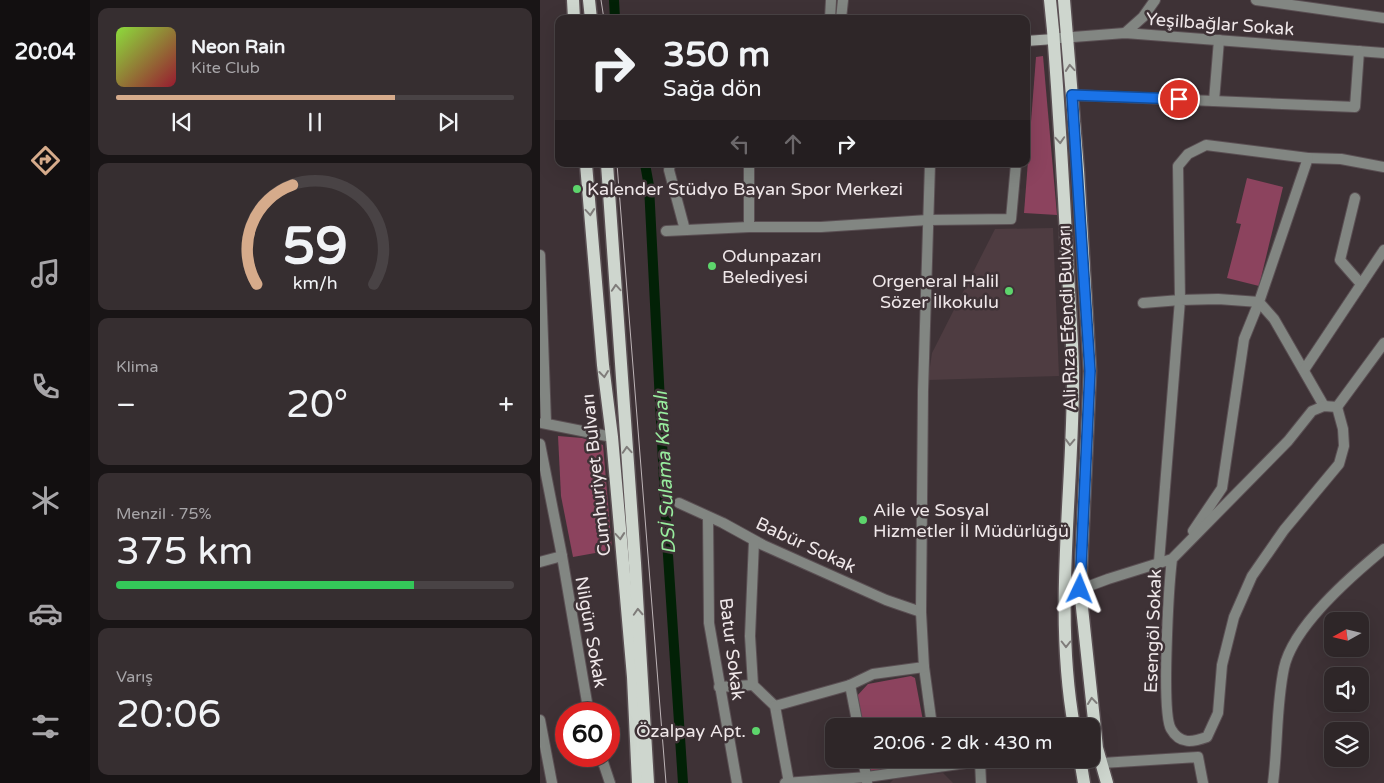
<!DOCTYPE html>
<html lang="tr">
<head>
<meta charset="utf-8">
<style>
	:root { --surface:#2e2628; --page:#362e30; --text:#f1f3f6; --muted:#a7a5a8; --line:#494345; --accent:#d6ab8b }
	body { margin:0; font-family:"Varela Round",sans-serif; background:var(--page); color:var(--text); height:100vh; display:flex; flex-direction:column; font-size:19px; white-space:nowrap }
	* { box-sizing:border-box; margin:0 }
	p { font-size:16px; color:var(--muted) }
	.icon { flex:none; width:28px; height:28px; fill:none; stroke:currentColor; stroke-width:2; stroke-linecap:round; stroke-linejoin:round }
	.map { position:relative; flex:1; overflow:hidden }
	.side { display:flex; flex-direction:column; gap:8px; padding:8px; background:#191516; width:450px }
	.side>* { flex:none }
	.hud { position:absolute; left:15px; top:15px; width:475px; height:152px; border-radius:10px; box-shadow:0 5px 20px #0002,0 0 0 1px var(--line); background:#2e2628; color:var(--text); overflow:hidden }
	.needle { width:32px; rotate:262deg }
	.buttons { position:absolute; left:784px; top:612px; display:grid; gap:10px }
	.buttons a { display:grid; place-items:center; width:45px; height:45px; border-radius:10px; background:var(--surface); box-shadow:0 5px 20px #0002,0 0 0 1px var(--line); font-size:25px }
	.speed { position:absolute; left:15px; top:702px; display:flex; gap:10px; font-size:25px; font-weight:700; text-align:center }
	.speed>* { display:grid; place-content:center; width:65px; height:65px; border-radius:50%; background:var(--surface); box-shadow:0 5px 20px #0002,0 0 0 1px var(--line); line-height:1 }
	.speed .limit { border:8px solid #d22; background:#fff; color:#111 }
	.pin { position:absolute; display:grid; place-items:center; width:42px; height:42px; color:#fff; margin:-21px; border:2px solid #fff; border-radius:50%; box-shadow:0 1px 5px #0007 }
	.me { position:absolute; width:55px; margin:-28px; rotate:2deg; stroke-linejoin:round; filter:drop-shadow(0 0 4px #0008) }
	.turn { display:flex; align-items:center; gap:18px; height:105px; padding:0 25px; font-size:22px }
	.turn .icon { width:65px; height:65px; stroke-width:2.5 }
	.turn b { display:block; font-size:35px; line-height:42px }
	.lanes { display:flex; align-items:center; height:48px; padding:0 25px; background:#0003; justify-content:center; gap:25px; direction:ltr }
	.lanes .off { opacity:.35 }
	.big { font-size:38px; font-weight:600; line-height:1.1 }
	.side .widget { flex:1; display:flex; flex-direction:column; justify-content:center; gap:8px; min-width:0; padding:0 18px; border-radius:10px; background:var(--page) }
	.side .dial { align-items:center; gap:0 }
	.dial svg { height:130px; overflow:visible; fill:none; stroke:var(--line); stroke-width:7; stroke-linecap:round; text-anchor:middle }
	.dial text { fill:var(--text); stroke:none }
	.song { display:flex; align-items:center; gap:15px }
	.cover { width:60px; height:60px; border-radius:8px; background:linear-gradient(135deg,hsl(90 70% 55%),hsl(350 70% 35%)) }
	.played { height:5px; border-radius:2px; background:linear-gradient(90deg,var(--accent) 70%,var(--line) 70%) }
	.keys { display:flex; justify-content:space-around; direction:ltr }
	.heat { display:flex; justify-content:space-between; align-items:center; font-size:28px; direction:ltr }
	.charge { height:8px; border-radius:4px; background:linear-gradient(90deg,#34c759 75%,var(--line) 0) }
	.trip { position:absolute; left:285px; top:718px; width:275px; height:50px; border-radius:10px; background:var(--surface); box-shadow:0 5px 20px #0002,0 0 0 1px var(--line); font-weight:600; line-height:50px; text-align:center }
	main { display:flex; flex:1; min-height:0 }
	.tabs { display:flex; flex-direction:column; width:90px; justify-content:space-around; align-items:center; background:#120f10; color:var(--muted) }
	.tabs .icon { width:35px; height:35px }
	.tabs .current { color:var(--accent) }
	.tabs b { font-size:22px; color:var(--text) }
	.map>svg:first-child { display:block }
	.built { fill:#4e3c41 }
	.green { fill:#8c435e }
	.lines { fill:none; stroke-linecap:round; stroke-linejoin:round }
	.canal { stroke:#022106; stroke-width:10 }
	.minor-casing { stroke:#5a4f53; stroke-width:12 }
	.secondary-casing { stroke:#5a4f53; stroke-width:12 }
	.primary-casing { stroke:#5a4f53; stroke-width:15 }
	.minor { stroke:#828682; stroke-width:10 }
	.secondary { stroke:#adb3ad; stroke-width:10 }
	.primary { stroke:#ced6ce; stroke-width:12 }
	.tram { stroke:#bdb4b7; stroke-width:1 }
	.oneway { stroke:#7f7c7a }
	.route-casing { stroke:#114b97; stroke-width:12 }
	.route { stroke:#1a73e8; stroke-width:9 }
	.poi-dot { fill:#5dd56c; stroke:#3e3236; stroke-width:2 }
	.labels { text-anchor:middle; stroke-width:5; stroke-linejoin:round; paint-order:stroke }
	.street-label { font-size:18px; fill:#efe7e9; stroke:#3e3236 }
	.poi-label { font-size:18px; fill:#efe7e9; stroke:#3e3236; text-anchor:start }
	.water-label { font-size:19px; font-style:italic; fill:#98ec9e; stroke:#3e3236 }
</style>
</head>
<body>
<main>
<nav class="tabs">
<b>20:04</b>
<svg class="icon current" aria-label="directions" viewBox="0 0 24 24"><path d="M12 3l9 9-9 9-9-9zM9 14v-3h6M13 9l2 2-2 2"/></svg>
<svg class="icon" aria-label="music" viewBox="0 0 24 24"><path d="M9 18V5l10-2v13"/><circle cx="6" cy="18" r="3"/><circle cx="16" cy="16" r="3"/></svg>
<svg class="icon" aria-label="phone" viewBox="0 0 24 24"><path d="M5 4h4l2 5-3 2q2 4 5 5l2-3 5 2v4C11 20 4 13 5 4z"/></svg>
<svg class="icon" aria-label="climate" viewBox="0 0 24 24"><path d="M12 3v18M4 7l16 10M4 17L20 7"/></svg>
<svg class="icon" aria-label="car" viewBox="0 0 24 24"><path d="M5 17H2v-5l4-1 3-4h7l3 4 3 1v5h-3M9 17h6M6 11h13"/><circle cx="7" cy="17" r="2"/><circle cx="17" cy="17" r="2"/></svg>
<svg class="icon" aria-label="filters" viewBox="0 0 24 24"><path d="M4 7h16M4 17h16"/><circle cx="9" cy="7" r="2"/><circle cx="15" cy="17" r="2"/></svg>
</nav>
<section class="side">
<div class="widget">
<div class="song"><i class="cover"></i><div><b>Neon Rain</b><p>Kite Club</p></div></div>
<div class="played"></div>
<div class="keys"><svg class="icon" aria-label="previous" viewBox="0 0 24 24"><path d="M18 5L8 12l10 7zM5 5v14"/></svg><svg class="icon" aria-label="pause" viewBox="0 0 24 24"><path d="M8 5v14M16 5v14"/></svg><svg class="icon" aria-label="next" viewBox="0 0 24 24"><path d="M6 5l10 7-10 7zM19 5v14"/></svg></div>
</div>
<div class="widget dial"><svg viewBox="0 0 100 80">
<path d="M14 69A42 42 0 1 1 86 69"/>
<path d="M14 69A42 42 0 0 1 36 8" stroke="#d6ab8b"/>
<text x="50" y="56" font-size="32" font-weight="700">59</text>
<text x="50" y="72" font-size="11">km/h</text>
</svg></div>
<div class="widget"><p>Klima</p>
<div class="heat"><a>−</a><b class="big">20°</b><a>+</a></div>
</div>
<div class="widget"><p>Menzil · 75%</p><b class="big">375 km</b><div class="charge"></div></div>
<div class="widget"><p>Varış</p><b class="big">20:06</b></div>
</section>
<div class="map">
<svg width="844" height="783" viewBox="0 0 844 783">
	<rect width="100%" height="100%" fill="#3e3236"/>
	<g class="built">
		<path d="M513 228 519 376 388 380 392 353 455 229Z"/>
		<path d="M403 773 413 783H350L355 778Z"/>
	</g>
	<g class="green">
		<path d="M503 56 517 215 484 213 496 57Z"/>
		<path d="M707 178 743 187 719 286 687 278 701 224 696 223Z"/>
		<path d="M18 436 42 438 63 445 72 550 33 557 21 496Z"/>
		<path d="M371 676 375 678 384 726H321L316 697 328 684Z"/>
		<path d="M328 759H390L391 765 330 773Z"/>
	</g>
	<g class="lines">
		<g class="canal">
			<path d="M74 0 75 19"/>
			<path d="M105 164 109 186 127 540 143 783"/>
		</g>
		<defs>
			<g id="minor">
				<path d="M716 0 844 18"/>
				<path d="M290 19 291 0"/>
				<path d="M301 19 303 0"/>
				<path d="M585 33 603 17 615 0"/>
				<path d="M520 38 585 33 844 53"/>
				<path d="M532 95 815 107 819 51"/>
				<path d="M674 101 679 40"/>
				<path d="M768 158 801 159 844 167"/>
				<path d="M130 164 129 170 145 230"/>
				<path d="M815 198 800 260 821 284"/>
				<path d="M209 227V164"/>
				<path d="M126 231 209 227H281L388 220 471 219 476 164"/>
				<path d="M0 255 6 423"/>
				<path d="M603 303 640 300 638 166 648 154 666 145 768 158 719 302 734 319 784 406"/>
				<path d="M764 370 844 250"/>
				<path d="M797 407 844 343"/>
				<path d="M2 423 72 437"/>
				<path d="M0 444 22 556 49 714"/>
				<path d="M139 503 183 523 223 545 346 600 381 612"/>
				<path d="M168 517 169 623 197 783"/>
				<path d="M214 541 210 636 213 685 235 706 249 783"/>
				<path d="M0 562 22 556"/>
				<path d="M619 562 640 300 678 299 719 302 704 339 682 488 653 531"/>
				<path d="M525 595 568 579 632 559C629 584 621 712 631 729 640 745 653 742 667 737L678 713 682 665 694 617 712 576 744 530 799 464 804 446 803 429 797 407 784 406 772 411 748 441 632 559"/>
				<path d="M384 667 392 726"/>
				<path d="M310 685 318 726"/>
				<path d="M179 687 213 685"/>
				<path d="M235 706 310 685 333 674 384 667 381 612 383 391 390 164"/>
				<path d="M0 720 12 783"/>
				<path d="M61 756 70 783"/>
				<path d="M323 759 327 782"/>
				<path d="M562 763 658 757 663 783"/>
				<path d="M245 783 327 777 440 761 441 783"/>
				<path d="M733 783C738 745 736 706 744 668 753 626 811 576 844 549"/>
			</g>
			<path id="secondary" d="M486 41 514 39"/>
			<g id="primary">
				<path d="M33 0 34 19"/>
				<path d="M49 0 51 19"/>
				<path d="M510 0 513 30C519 111 524 193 528 274 530 306 532 337 533 369 534 487 513 608 534 726"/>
				<path d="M524 0 538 170 550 371 540 589 557 748 567 783"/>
				<path d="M46 164 63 365 72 437 93 677 98 783"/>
				<path d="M67 164 95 563 108 783"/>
				<path d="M540 759 544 783"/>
			</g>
		</defs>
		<use href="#minor" class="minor-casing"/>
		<use href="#secondary" class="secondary-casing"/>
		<use href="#primary" class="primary-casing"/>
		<use href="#minor" class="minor"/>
		<use href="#secondary" class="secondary"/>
		<use href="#primary" class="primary"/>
		<g class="tram">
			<path d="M61 0 64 19"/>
			<path d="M77 164 126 783"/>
		</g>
	</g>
	<defs><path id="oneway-chevron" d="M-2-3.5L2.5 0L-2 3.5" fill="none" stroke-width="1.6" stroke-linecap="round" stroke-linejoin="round" transform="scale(1.25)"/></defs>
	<g class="oneway">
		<use href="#oneway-chevron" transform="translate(530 68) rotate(-95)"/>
		<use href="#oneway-chevron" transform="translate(520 140) rotate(86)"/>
		<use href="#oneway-chevron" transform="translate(50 212) rotate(85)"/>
		<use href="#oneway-chevron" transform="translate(76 288) rotate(-94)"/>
		<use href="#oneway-chevron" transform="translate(64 374) rotate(83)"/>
		<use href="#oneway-chevron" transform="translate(530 442) rotate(92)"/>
		<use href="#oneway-chevron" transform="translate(87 450) rotate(-94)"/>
		<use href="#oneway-chevron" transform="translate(80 536) rotate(85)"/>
		<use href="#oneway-chevron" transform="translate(98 612) rotate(-93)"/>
		<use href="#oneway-chevron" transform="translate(526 644) rotate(90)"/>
		<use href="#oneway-chevron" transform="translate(552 701) rotate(-96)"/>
	</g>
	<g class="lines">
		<defs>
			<path id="route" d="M540 589 550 371 532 95 639 99"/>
		</defs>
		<use href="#route" class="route-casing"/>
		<use href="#route" class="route"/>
	</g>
	<g class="poi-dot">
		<circle cx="37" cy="189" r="5"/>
		<circle cx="172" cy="266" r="5"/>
		<circle cx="469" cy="291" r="5"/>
		<circle cx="323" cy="520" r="5"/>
		<circle cx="216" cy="731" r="5"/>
	</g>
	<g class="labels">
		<g class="street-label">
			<text transform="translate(680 24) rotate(4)" y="6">Yeşilbağlar Sokak</text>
			<text transform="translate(527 318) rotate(-92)" y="6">Ali Rıza Efendi Bulvarı</text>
			<text transform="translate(56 475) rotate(-96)" y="6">Cumhuriyet Bulvarı</text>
			<text transform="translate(266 545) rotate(25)" y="6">Babür Sokak</text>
			<text transform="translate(613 631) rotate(-88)" y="6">Esengöl Sokak</text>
			<text transform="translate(51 632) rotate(80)" y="6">Nilgün Sokak</text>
			<text transform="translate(192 649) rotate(83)" y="6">Batur Sokak</text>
		</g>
		<g class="poi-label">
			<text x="47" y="195">Kalender Stüdyo Bayan Spor Merkezi</text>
			<text x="182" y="262">Odunpazarı<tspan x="182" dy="21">Belediyesi</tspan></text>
			<text x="459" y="287" text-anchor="end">Orgeneral Halil<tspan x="459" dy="21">Sözer İlkokulu</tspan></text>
			<text x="333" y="516">Aile ve Sosyal<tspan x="333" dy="21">Hizmetler İl Müdürlüğü</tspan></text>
			<text x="206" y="737" text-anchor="end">Özalpay Apt.</text>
		</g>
		<g class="water-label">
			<text transform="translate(124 473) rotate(-93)" y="7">DSİ Sulama Kanalı</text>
		</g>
	</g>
</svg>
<div class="buttons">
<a><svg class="needle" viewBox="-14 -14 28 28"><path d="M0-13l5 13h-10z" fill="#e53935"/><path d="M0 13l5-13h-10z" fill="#a7a5a8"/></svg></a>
<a><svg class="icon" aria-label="sound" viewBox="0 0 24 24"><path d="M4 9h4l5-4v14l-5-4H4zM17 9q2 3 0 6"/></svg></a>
<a><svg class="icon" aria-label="layers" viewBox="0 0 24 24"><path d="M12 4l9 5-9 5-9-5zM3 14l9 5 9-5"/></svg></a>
</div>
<div class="speed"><div class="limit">60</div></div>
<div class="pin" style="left:639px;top:99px;background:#d93025"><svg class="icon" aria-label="arrive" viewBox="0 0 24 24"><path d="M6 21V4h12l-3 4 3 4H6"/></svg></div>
<svg class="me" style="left:540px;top:589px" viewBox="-20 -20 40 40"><path d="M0-17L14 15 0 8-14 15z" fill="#1a73e8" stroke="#fff" stroke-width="4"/></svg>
<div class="trip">20:06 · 2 dk · 430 m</div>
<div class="hud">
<div class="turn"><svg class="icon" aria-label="right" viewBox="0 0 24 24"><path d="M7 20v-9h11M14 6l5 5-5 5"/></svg><div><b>350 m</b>Sağa dön</div></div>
<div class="lanes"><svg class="icon off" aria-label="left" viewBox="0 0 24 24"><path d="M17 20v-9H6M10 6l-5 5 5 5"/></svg><svg class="icon off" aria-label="ahead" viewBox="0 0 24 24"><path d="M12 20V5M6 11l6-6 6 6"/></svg><svg class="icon" aria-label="right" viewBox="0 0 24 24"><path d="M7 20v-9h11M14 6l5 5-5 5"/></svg></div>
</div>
</div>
</main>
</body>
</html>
